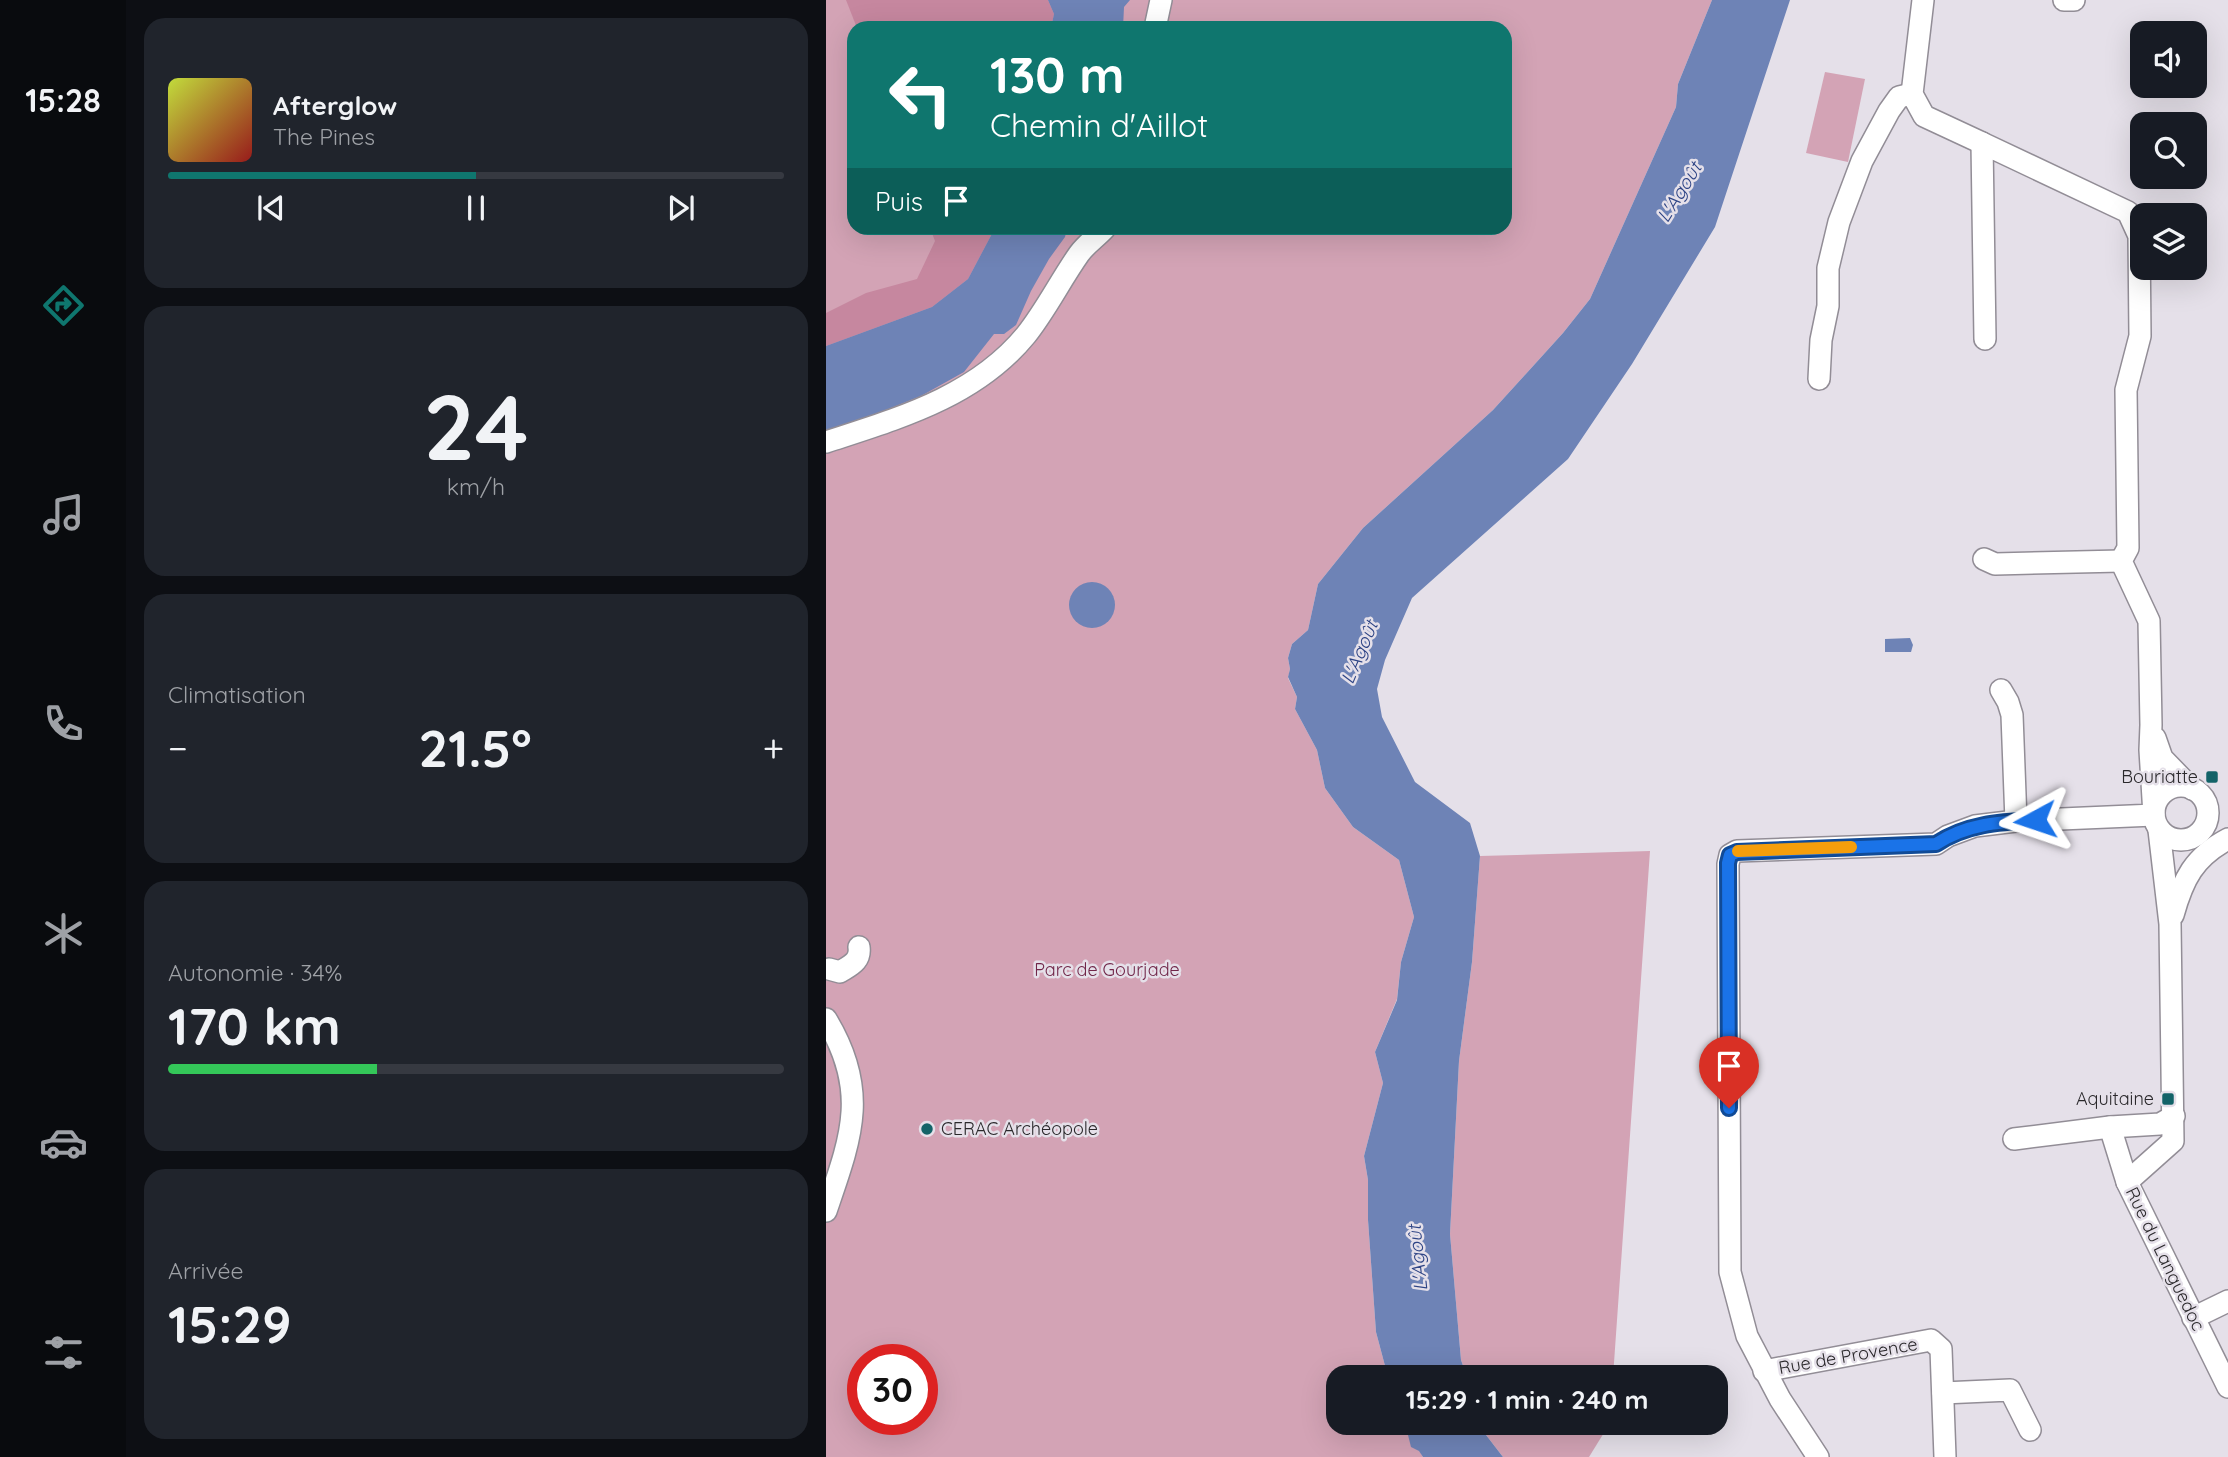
<!DOCTYPE html>
<html lang="fr">
<head>
<meta charset="utf-8">
<style>
	:root { --surface:#171b24; --page:#20242c; --text:#f1f3f6; --muted:#9ea1a6; --line:#363941; --accent:#0f766e }
	body { margin:0; font-family:Quicksand,sans-serif; background:var(--page); color:var(--text); height:100vh; display:flex; flex-direction:column; font-size:26px; white-space:nowrap }
	* { box-sizing:border-box; margin:0 }
	p { font-size:23px; color:var(--muted) }
	.icon { flex:none; width:38px; height:38px; fill:none; stroke:currentColor; stroke-width:2; stroke-linecap:round; stroke-linejoin:round }
	.map { position:relative; flex:1; overflow:hidden }
	.panel { display:flex; flex-direction:column; gap:18px; padding:18px; background:#0d0f14; width:700px }
	.panel>* { flex:none }
	.top-card { position:absolute; left:21px; top:21px; width:665px; height:214px; border-radius:21px; box-shadow:0 7px 28px #0002; background:#0f766e; color:#fff; overflow:hidden }
	.tools { position:absolute; left:1304px; top:21px; display:grid; gap:14px }
	.tools a { display:grid; place-items:center; width:77px; height:77px; border-radius:14px; background:var(--surface); box-shadow:0 7px 28px #0002; font-size:35px }
	.speed { position:absolute; left:21px; top:1344px; display:flex; gap:14px; font-size:35px; font-weight:700; text-align:center }
	.speed>* { display:grid; place-content:center; width:91px; height:91px; border-radius:50%; background:var(--surface); box-shadow:0 7px 28px #0002; line-height:1 }
	.speed .limit { border:10px solid #d22; background:#fff; color:#111 }
	.pin { position:absolute; display:grid; place-items:center; width:60px; height:60px; color:#fff; margin:-72px -30px; border-radius:50% 50% 50% 0; rotate:-45deg; box-shadow:0 0 7px #0007 }
	.pin .icon { rotate:45deg }
	.me { position:absolute; width:77px; margin:-38px; rotate:265deg; stroke-linejoin:round; filter:drop-shadow(0 0 5px #0008) }
	.turn { display:flex; align-items:center; gap:24px; height:147px; padding:0 28px; font-size:32px }
	.turn .icon { width:91px; height:91px; stroke-width:2.5 }
	.turn b { display:block; font-size:49px; line-height:60px }
	.then { display:flex; align-items:center; height:66px; padding:0 28px; background:#0003; gap:14px; font-size:26px }
	.big { font-size:52px; font-weight:800; line-height:1.1 }
	.panel .widget { flex:1; display:flex; flex-direction:column; justify-content:center; gap:10px; min-width:0; padding:0 24px; border-radius:21px; background:var(--page) }
	.panel .dial { align-items:center; gap:0 }
	.dial b { font-size:91px; line-height:1 }
	.song { display:flex; align-items:center; gap:21px }
	.cover { width:84px; height:84px; border-radius:10px; background:linear-gradient(135deg,hsl(70 70% 55%),hsl(0 70% 35%)) }
	.played { height:7px; border-radius:4px; background:linear-gradient(90deg,var(--accent) 50%,var(--line) 50%) }
	.keys { display:flex; justify-content:space-around; direction:ltr }
	.heat { display:flex; justify-content:space-between; align-items:center; font-size:38px; direction:ltr }
	.charge { height:10px; border-radius:5px; background:linear-gradient(90deg,#34c759 34%,var(--line) 0) }
	.trip { position:absolute; left:500px; top:1365px; width:402px; height:70px; border-radius:21px; background:var(--surface); box-shadow:0 7px 28px #0002; font-weight:800; line-height:70px; text-align:center }
	main { display:flex; flex:1; min-height:0 }
	.tab-bar { display:flex; flex-direction:column; width:126px; justify-content:space-around; align-items:center; background:#090b0e; color:var(--muted) }
	.tab-bar .icon { width:49px; height:49px }
	.tab-bar .on { color:var(--accent) }
	.tab-bar b { font-size:32px; color:var(--text) }
	.map>svg:first-child { display:block }
	.green { fill:#d3a3b5; fill-rule:evenodd }
	.forest { fill:#c6879f }
	.water { fill:#6e83b6 }
	.lines { fill:none; stroke-linecap:round; stroke-linejoin:round }
	.minor-casing { stroke:#928d96; stroke-width:24 }
	.minor { stroke:#fff; stroke-width:21 }
	.route-casing { stroke:#114b97; stroke-width:18 }
	.route { stroke:#1a73e8; stroke-width:12 }
	.slow { stroke:#f59e0b; stroke-width:12 }
	.poi-dot { fill:#136368; stroke:#e5e0e9; stroke-width:2.5 }
	.labels { text-anchor:middle; stroke-width:5; stroke-linejoin:round; paint-order:stroke }
	.poi-label { font-size:18px; fill:#2a282b; stroke:#e5e0e9; text-anchor:end }
	.park-label { font-size:18px; fill:#712649; stroke:#e5e0e9 }
	.street-label { font-size:18px; fill:#2a282b; stroke:#e5e0e9 }
	.water-label { font-size:19px; font-style:italic; fill:#2e4485; stroke:#e5e0e9 }
</style>
</head>
<body>
<main>
<nav class="tab-bar">
<b>15:28</b>
<svg class="icon on" aria-label="directions" viewBox="0 0 24 24"><path d="M12 3l9 9-9 9-9-9zM9 14v-3h6M13 9l2 2-2 2"/></svg>
<svg class="icon" aria-label="music" viewBox="0 0 24 24"><path d="M9 18V5l10-2v13"/><circle cx="6" cy="18" r="3"/><circle cx="16" cy="16" r="3"/></svg>
<svg class="icon" aria-label="phone" viewBox="0 0 24 24"><path d="M5 4h4l2 5-3 2q2 4 5 5l2-3 5 2v4C11 20 4 13 5 4z"/></svg>
<svg class="icon" aria-label="climate" viewBox="0 0 24 24"><path d="M12 3v18M4 7l16 10M4 17L20 7"/></svg>
<svg class="icon" aria-label="car" viewBox="0 0 24 24"><path d="M5 17H2v-5l4-1 3-4h7l3 4 3 1v5h-3M9 17h6M6 11h13"/><circle cx="7" cy="17" r="2"/><circle cx="17" cy="17" r="2"/></svg>
<svg class="icon" aria-label="filters" viewBox="0 0 24 24"><path d="M4 7h16M4 17h16"/><circle cx="9" cy="7" r="2"/><circle cx="15" cy="17" r="2"/></svg>
</nav>
<section class="panel">
<div class="widget">
<div class="song"><i class="cover"></i><div><b>Afterglow</b><p>The Pines</p></div></div>
<div class="played"></div>
<div class="keys"><svg class="icon" aria-label="previous" viewBox="0 0 24 24"><path d="M18 5L8 12l10 7zM5 5v14"/></svg><svg class="icon" aria-label="pause" viewBox="0 0 24 24"><path d="M8 5v14M16 5v14"/></svg><svg class="icon" aria-label="next" viewBox="0 0 24 24"><path d="M6 5l10 7-10 7zM19 5v14"/></svg></div>
</div>
<div class="widget dial"><b>24</b><p>km/h</p></div>
<div class="widget"><p>Climatisation</p>
<div class="heat"><a>−</a><b class="big">21.5°</b><a>+</a></div>
</div>
<div class="widget"><p>Autonomie · 34%</p><b class="big">170 km</b><div class="charge"></div></div>
<div class="widget"><p>Arrivée</p><b class="big">15:29</b></div>
</section>
<div class="map">
<svg width="1402" height="1457" viewBox="0 0 1402 1457">
	<rect width="100%" height="100%" fill="#e5e0e9"/>
	<g class="green">
		<path d="M0 0H886L852 84 850 107 764 299 737 333 667 410 537 528 492 584 482 630 466 644 462 658 464 669 462 678 471 697 469 709 491 750 499 788 527 827 573 860 588 917 575 962 571 999 549 1052 557 1083 538 1156 542 1180V1220L550 1332 562 1377H513V1423H579L597 1457H0ZM28 28H679V228H28ZM37 1360H96V1419H37Z"/>
		<path d="M999 72 1039 79 1022 162 980 153Z"/>
		<path d="M824 851 787 1377H641L635 1360 624 1234 633 1061 646 962 654 856Z"/>
		<path d="M656 1423H784L763 1457H677L660 1435Z"/>
	</g>
	<g class="forest">
		<path d="M20 0H222L228 14 225 28H31Z"/>
		<path d="M104 228H169L142 279 106 307 0 346V313L40 293 91 279 109 241Z"/>
	</g>
	<g class="water">
		<path d="M222 0H304L298 7 297 28H225L228 14Z"/>
		<path d="M886 0H964L889 227 806 364 742 459 586 598 559 660 551 689 556 717 589 782 644 823 654 856 646 962 633 1061 624 1234 635 1360 641 1377H562L550 1332 542 1220V1180L538 1156 557 1083 549 1052 571 1000 575 962 588 917 573 860 527 827 499 788 491 750 469 709 471 697 462 677 464 669 462 658 466 644 482 630 492 584 537 528 667 410 737 333 764 299 850 107 852 84Z"/>
		<path d="M169 228H241L239 237 223 259 205 291 190 325 178 334H168L138 372 95 396 60 410 26 431 0 440V346L106 307 142 279Z"/>
		<circle cx="266" cy="605" r="23"/>
		<path d="M1084 638 1087 645 1085 652H1059V639Z"/>
		<path d="M579 1423H656L660 1435 677 1457H597L593 1451 585 1447Z"/>
	</g>
	<g class="lines">
		<defs>
			<g id="minor">
				<path d="M1097 0 1086 94 1098 116 1156 143"/>
				<path d="M1238 0H1248"/>
				<path d="M329 28 335 0"/>
				<path d="M993 379 995 340 1002 306V268L1013 222 1036 161 1063 111 1073 97 1086 94"/>
				<path d="M0 442C73 418 149 397 200 335 220 310 234 281 253 254 260 244 271 237 279 228"/>
				<path d="M1158 559 1169 564 1295 561"/>
				<path d="M1175 690 1182 702 1186 715 1190 821"/>
				<path d="M1329 738 1336 758 1366 789"/>
				<circle cx="1355" cy="813" r="27"/>
				<path d="M1347 915C1357 879 1368 857 1402 839"/>
				<path d="M3 969 14 972C25 965 35 961 33 947"/>
				<path d="M0 1019C44 1091 25 1138 0 1211"/>
				<path d="M1284 1127 1301 1182 1402 1387"/>
				<path d="M1188 1139 1284 1127 1334 1124 1348 1116"/>
				<path d="M1301 1182 1347 1141 1344 924 1333 830"/>
				<path d="M1367 1318 1402 1301"/>
				<path d="M938 1371 1105 1340 1115 1349 1119 1457"/>
				<path d="M1117 1393 1184 1390 1204 1430"/>
				<path d="M992 1457 954 1399 921 1336 904 1272 902 864 904 855 911 851 1110 844 1122 836 1149 826 1190 821 1328 815 1324 750 1325 725 1323 621 1295 561 1302 548 1300 390 1314 336 1313 236 1302 212 1156 143 1159 339"/>
			</g>
		</defs>
		<use href="#minor" class="minor-casing"/>
		<use href="#minor" class="minor"/>
	</g>
	<g class="lines">
		<defs>
			<path id="route" d="M903 1108 902 863 904 855 911 852 1110 844C1140 824 1173 822 1209 820"/>
		</defs>
		<use href="#route" class="route-casing"/>
		<use href="#route" class="route"/>
		<path class="slow" d="M912 851 1025 847"/>
	</g>
	<g class="poi-dot">
		<rect x="1379" y="770" width="14" height="14" rx="3.5"/>
		<rect x="1335" y="1092" width="14" height="14" rx="3.5"/>
		<circle cx="101" cy="1129" r="7"/>
	</g>
	<g class="labels">
		<g class="poi-label">
			<text x="1372" y="783">Bouriatte</text>
			<text x="1328" y="1105">Aquitaine</text>
			<text x="115" y="1135" text-anchor="start">CERAC Archéopole</text>
		</g>
		<g class="park-label">
			<text x="281" y="976">Parc de Gourjade</text>
		</g>
		<g class="street-label">
			<text transform="translate(1339 1259) rotate(64)" y="6">Rue du Languedoc</text>
			<text transform="translate(1022 1356) rotate(-10)" y="6">Rue de Provence</text>
		</g>
		<g class="water-label">
			<text transform="translate(853 192) rotate(-58)" y="7">L'Agoût</text>
			<text transform="translate(533 652) rotate(-67)" y="7">L'Agoût</text>
			<text transform="translate(591 1258) rotate(-96)" y="7">L'Agoût</text>
		</g>
	</g>
</svg>
<div class="tools">
<a><svg class="icon" aria-label="sound" viewBox="0 0 24 24"><path d="M4 9h4l5-4v14l-5-4H4zM17 9q2 3 0 6"/></svg></a>
<a><svg class="icon" aria-label="search" viewBox="0 0 24 24"><circle cx="10" cy="10" r="6"/><path d="M15 15l6 6"/></svg></a>
<a><svg class="icon" aria-label="layers" viewBox="0 0 24 24"><path d="M12 4l9 5-9 5-9-5zM3 14l9 5 9-5"/></svg></a>
</div>
<div class="speed"><div class="limit">30</div></div>
<div class="pin" style="left:903px;top:1108px;background:#d93025"><svg class="icon" aria-label="arrive" viewBox="0 0 24 24"><path d="M6 21V4h12l-3 4 3 4H6"/></svg></div>
<svg class="me" style="left:1209px;top:820px" viewBox="-20 -20 40 40"><path d="M0-17L14 15 0 8-14 15z" fill="#1a73e8" stroke="#fff" stroke-width="4"/></svg>
<div class="trip">15:29 · 1 min · 240 m</div>
<div class="top-card">
<div class="turn"><svg class="icon" aria-label="left" viewBox="0 0 24 24"><path d="M17 20v-9H6M10 6l-5 5 5 5"/></svg><div><b>130 m</b>Chemin d'Aillot</div></div>
<div class="then">Puis<svg class="icon" aria-label="arrive" viewBox="0 0 24 24"><path d="M6 21V4h12l-3 4 3 4H6"/></svg></div>
</div>
</div>
</main>
</body>
</html>
